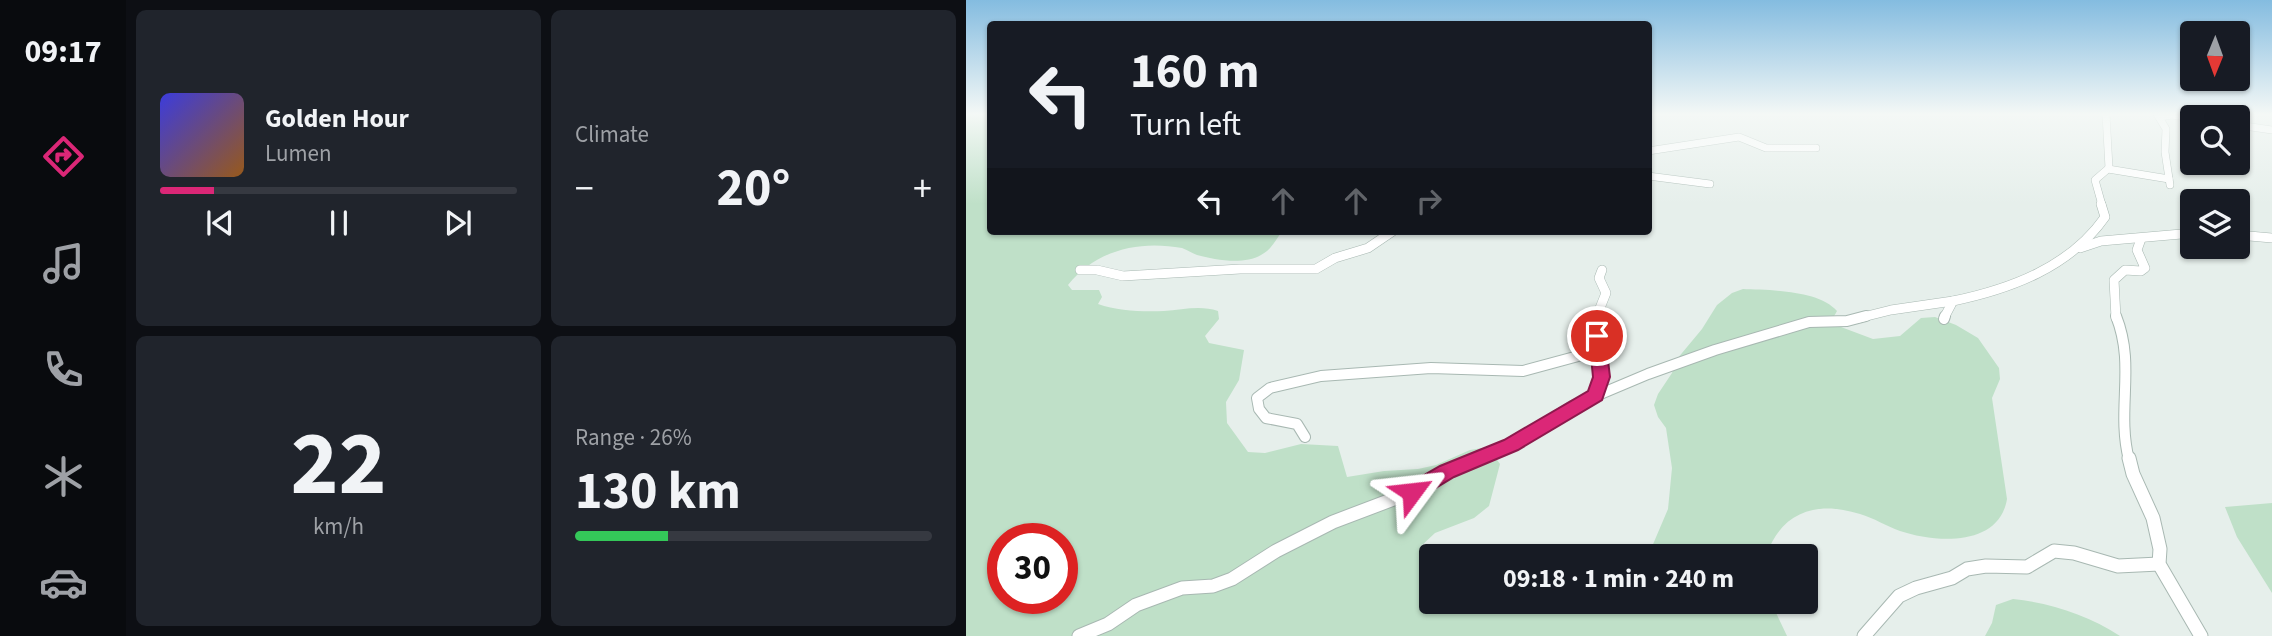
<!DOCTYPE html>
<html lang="en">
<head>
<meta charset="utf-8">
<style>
	:root { --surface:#171b24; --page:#20242c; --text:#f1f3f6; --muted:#9ea1a6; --line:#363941; --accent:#db2777 }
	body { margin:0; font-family:"Source Sans 3",sans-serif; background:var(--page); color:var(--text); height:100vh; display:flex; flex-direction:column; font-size:26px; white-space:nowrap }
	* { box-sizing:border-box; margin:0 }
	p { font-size:23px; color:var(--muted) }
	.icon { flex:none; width:38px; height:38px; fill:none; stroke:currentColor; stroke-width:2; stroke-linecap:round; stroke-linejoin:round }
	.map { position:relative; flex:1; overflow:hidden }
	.details { display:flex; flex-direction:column; gap:10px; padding:10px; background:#0d0f14; width:840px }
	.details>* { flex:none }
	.hud { position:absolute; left:21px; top:21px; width:665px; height:214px; border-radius:7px; box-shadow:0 2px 5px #0004; background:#171b24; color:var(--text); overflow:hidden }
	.needle { width:46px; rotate:181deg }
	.buttons { position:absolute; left:1214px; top:21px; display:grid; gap:14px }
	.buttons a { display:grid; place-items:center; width:70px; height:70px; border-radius:7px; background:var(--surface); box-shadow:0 2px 5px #0004; font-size:35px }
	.speed { position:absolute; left:21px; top:523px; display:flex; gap:14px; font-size:35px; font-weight:700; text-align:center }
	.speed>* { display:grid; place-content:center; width:91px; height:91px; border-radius:50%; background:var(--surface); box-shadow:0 2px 5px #0004; line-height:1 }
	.speed .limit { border:10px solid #d22; background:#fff; color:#111 }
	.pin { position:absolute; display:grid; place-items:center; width:60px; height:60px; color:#fff; margin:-30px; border:4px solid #fff; border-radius:50%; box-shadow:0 2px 7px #0007 }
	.me { position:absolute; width:77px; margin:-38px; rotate:60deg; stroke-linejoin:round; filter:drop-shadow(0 0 5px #0008) }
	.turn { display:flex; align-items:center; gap:24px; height:147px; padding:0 28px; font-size:32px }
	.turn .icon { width:91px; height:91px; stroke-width:2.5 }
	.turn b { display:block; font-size:49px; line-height:60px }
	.lanes { display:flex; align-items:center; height:66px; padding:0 28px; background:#0003; justify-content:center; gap:35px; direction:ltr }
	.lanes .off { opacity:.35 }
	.big { font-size:52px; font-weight:700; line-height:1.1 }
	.details .widget { flex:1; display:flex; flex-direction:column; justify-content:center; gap:10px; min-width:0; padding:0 24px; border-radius:10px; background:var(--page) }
	.details .dial { align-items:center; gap:0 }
	.dial b { font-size:91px; line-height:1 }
	.song { display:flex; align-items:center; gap:21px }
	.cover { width:84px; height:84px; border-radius:10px; background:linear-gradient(135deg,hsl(240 70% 55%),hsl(30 70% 35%)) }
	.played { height:7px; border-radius:4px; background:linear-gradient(90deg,var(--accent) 15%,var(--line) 15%) }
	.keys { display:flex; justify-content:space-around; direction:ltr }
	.heat { display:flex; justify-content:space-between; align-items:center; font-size:38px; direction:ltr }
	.charge { height:10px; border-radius:5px; background:linear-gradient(90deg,#34c759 26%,var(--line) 0) }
	.details .tiles { flex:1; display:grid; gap:10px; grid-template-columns:repeat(2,1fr) }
	.trip { position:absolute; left:453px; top:544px; width:399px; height:70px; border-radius:7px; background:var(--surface); box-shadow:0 2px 5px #0004; font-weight:700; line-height:70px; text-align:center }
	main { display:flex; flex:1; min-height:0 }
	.tab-bar { display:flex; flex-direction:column; width:126px; justify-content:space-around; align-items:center; background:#090b0e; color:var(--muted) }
	.tab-bar .icon { width:49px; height:49px }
	.tab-bar .current { color:var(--accent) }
	.tab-bar b { font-size:32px; color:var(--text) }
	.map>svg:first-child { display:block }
	.green { fill:#bfe0c8; fill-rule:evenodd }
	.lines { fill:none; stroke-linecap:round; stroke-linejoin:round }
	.minor-far3-casing { stroke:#a8b8b2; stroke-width:8 }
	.minor-far2-casing { stroke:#a8b8b2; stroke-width:10 }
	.minor-far1-casing { stroke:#a8b8b2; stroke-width:12 }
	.minor-casing { stroke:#a8b8b2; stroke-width:15 }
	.minor-far3 { stroke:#fff; stroke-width:7 }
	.minor-far2 { stroke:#fff; stroke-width:9 }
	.minor-far1 { stroke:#fff; stroke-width:10 }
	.minor { stroke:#fff; stroke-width:13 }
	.route { fill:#db2777; stroke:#8e194d; stroke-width:2 }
</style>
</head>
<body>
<main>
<nav class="tab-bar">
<b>09:17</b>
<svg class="icon current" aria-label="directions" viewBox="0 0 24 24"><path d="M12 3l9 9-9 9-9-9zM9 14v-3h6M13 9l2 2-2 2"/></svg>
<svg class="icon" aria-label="music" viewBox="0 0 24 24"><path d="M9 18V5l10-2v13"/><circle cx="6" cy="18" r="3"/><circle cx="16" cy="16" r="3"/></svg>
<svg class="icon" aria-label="phone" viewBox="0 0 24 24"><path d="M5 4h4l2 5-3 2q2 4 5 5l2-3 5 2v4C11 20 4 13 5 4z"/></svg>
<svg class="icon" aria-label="climate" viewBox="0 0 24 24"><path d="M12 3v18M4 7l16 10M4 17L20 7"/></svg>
<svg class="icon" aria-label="car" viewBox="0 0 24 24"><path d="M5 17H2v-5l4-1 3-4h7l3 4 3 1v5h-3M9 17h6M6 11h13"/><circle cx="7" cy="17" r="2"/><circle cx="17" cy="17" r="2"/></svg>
</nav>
<section class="details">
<div class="tiles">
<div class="widget">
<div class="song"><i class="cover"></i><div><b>Golden Hour</b><p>Lumen</p></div></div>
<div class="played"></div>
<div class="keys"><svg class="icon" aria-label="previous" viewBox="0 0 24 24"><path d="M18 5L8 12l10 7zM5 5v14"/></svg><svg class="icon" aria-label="pause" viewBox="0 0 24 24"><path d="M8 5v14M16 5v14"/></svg><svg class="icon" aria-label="next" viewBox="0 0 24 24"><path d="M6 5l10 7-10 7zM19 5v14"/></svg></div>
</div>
<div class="widget"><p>Climate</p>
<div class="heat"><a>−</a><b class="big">20°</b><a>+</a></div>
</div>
<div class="widget dial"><b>22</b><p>km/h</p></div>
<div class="widget"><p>Range · 26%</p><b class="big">130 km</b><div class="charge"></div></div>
</div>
</section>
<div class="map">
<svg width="1306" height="636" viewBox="0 0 1306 636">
	<rect width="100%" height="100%" fill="#e6efeb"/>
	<g class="green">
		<path d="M0 114H24V231H316C310 240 305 250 295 255 278 265 249 260 231 255 225 253 222 250 216 248 173 240 130 250 102 285L106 290H133L136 297 132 304C152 311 177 312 198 311 216 310 234 305 252 311L253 319 239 336 243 343 278 350 273 380 260 402 261 423 282 452 299 453 335 444 372 446 381 477 418 471 452 469 470 465 504 450 522 447 534 464 523 506 508 518 469 533 454 547 453 564 465 573 466 602H532L553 613 658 608 662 602H805L821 636H0ZM37 539H96V598H37Z"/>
		<path d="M777 289C803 290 853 290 871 311L867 318 875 327 907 339 934 336 955 318 969 317 990 325 1012 338 1033 368 1034 379 1026 398 1041 499C1033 547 970 543 934 531 920 526 908 518 894 514 850 500 815 512 800 556H682L702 509 706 468 700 428 692 417 688 405 692 394 706 373 711 359 736 329 751 305 766 293Z"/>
		<path d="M1306 503V593L1271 537 1259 507Z"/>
		<path d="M1047 599C1084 603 1122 615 1154 636H1019L1026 623 1030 605Z"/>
	</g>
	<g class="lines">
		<defs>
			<g id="minor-far3">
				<path d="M1191 114 1200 129 1199 152 1204 185"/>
				<path d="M1193 117 1206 115 1227 118"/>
				<path d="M1272 125 1306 130"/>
				<path d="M682 151 773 137 800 148H850"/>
				<path d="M1142 169 1203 179"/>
				<path d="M682 176 744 184"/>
				<path d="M1136 205 1129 180 1143 168 1140 114"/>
			</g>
			<g id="minor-far2">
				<path d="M1272 235 1306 238"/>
				<path d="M1114 248 1135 241 1227 233"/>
				<path d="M114 270H131L157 276 274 269H350L369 258 402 248 427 231"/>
				<path d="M630 318 640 293 633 278 636 270"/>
				<path d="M893 318 925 310 987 301"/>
				<path d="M978 318 987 301C1045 289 1104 267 1139 217L1135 204"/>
				<path d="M1150 318 1148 280 1159 270 1175 271 1179 268 1171 250 1175 239"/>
			</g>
			<g id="minor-far1">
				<path d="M1150 316C1170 366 1150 409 1163 460"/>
				<path d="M978 319 979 316"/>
				<path d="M629 395 635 377 630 316"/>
				<path d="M339 437 331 424 300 418 293 409 291 398 304 388 355 376 465 368 557 371 616 355 631 354"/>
				<path d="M509 460 545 445 606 406 682 374 749 350 843 322 881 321 900 316"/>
			</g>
			<g id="minor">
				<path d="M1163 458 1167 474 1187 518 1194 549 1193 564 1235 636"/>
				<path d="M113 636 142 624 170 605 216 588 247 586 266 579 310 551 367 522 446 492 481 471 514 458"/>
				<path d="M898 636 933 596 950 588 986 578 1001 569 1020 566 1061 567 1088 551 1108 553 1152 566 1193 564"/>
			</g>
		</defs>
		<use href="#minor-far3" class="minor-far3-casing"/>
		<use href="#minor-far2" class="minor-far2-casing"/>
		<use href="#minor-far1" class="minor-far1-casing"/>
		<use href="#minor" class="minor-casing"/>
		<use href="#minor-far3" class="minor-far3"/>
		<use href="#minor-far2" class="minor-far2"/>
		<use href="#minor-far1" class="minor-far1"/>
		<use href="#minor" class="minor"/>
	</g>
	<linearGradient id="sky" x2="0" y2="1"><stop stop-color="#84bce0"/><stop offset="0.56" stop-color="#f4f8f6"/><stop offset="1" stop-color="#f4f8f6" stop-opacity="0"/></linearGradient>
	<rect width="1306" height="204" fill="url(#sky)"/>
	<path class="route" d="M631 331 639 336 644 377 636 400 552 450 488 477 453 498 446 501 439 498 435 492 439 486 474 466 538 440 622 391 627 377 623 336Z"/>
</svg>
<div class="buttons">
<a><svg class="needle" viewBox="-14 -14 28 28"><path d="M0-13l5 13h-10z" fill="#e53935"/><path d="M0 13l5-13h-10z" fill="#9ea1a6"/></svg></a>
<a><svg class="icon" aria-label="search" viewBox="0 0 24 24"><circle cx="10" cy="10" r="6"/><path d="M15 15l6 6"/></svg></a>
<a><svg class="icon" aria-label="layers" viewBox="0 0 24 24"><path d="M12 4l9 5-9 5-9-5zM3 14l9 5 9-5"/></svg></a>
</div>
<div class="speed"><div class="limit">30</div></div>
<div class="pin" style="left:631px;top:336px;background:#d93025"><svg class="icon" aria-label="arrive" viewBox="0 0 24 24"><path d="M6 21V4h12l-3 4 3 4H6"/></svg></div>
<svg class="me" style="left:446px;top:492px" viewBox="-20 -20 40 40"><path d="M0-17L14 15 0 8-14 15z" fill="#db2777" stroke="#fff" stroke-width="4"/></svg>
<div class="trip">09:18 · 1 min · 240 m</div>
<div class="hud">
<div class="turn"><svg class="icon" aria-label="left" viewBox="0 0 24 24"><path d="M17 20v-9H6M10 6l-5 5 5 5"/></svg><div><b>160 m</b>Turn left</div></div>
<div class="lanes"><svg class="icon" aria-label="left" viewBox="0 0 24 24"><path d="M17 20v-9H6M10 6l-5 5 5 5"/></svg><svg class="icon off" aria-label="ahead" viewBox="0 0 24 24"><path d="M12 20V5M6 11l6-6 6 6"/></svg><svg class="icon off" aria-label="ahead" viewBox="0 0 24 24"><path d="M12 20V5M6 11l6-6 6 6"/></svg><svg class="icon off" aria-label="right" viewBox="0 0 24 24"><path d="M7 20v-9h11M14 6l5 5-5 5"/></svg></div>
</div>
</div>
</main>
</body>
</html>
